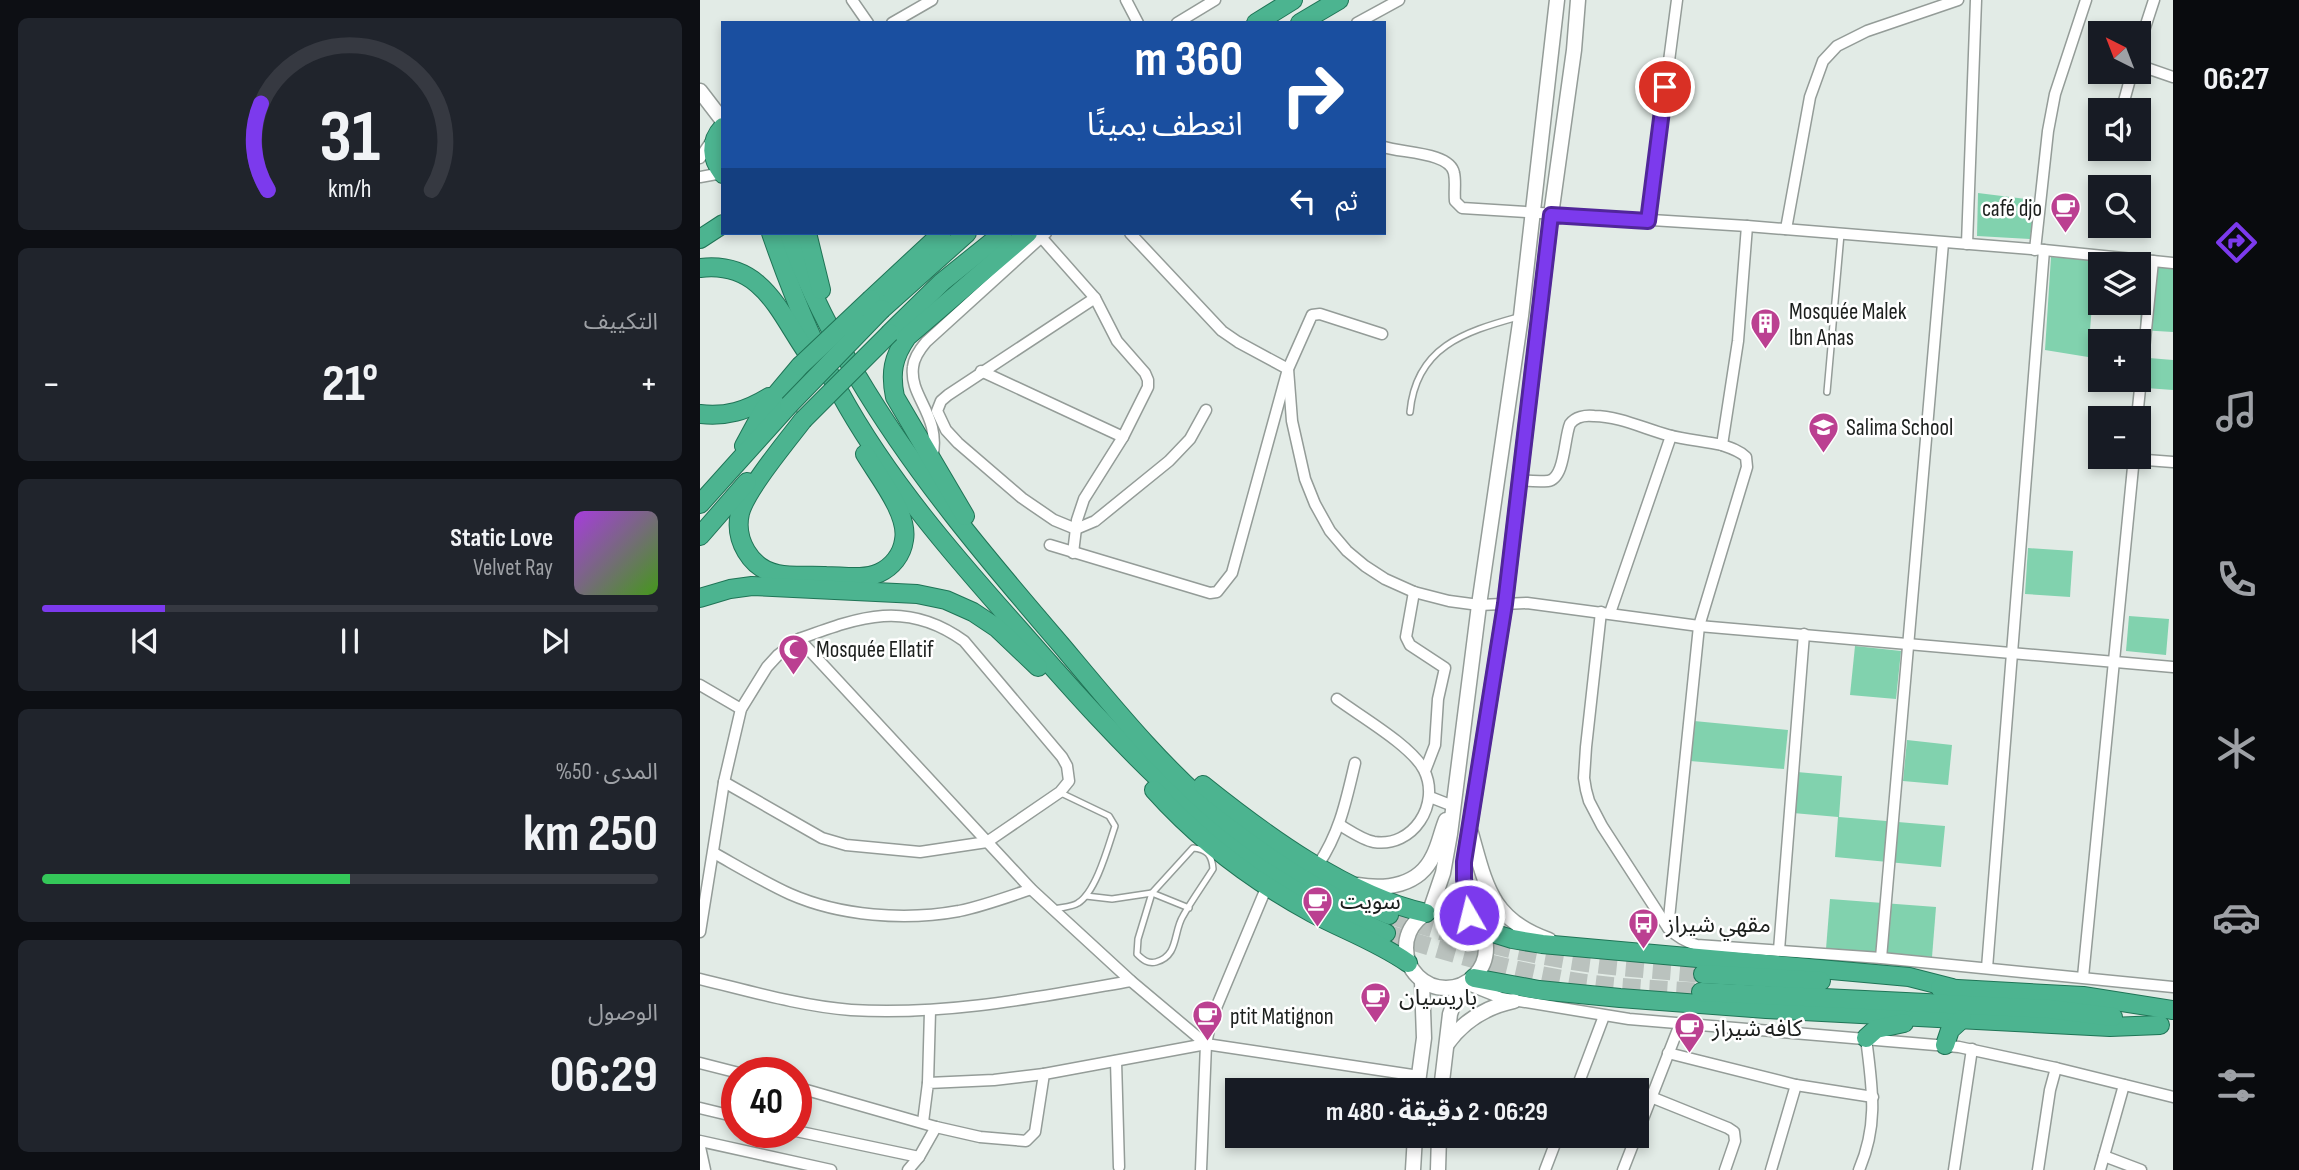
<!DOCTYPE html>
<html lang="ar">
<head>
<meta charset="utf-8">
<style>
	:root { --surface:#171b24; --page:#20242c; --text:#f1f3f6; --muted:#9ea1a6; --line:#363941; --accent:#7c3aed }
	body { margin:0; font-family:"Sofia Sans Condensed","Noto Sans Arabic",sans-serif; background:var(--page); color:var(--text); direction:rtl; height:100vh; display:flex; flex-direction:column; font-size:26px; white-space:nowrap }
	* { box-sizing:border-box; margin:0 }
	p { font-size:23px; color:var(--muted) }
	.icon { flex:none; width:38px; height:38px; fill:none; stroke:currentColor; stroke-width:2; stroke-linecap:round; stroke-linejoin:round }
	.map { position:relative; flex:1; overflow:hidden; direction:ltr }
	.details { display:flex; flex-direction:column; gap:18px; padding:18px; background:#0d0f14; width:700px }
	.details>* { flex:none }
	.top-card { position:absolute; left:21px; top:21px; width:665px; height:214px; border-radius:0px; box-shadow:0 4px 10px #0003; direction:rtl; background:#1a4fa0; color:#fff; overflow:hidden }
	.needle { width:46px; rotate:318deg }
	.fabs { position:absolute; left:1388px; top:21px; display:grid; gap:14px }
	.fabs a { display:grid; place-items:center; width:63px; height:63px; border-radius:0px; background:var(--surface); box-shadow:0 4px 10px #0003; font-size:35px }
	.speed { position:absolute; left:21px; top:1057px; display:flex; gap:14px; font-size:35px; font-weight:700; text-align:center }
	.speed>* { display:grid; place-content:center; width:91px; height:91px; border-radius:50%; background:var(--surface); box-shadow:0 4px 10px #0003; line-height:1 }
	.speed .limit { border:10px solid #d22; background:#fff; color:#111 }
	.pin { position:absolute; display:grid; place-items:center; width:60px; height:60px; color:#fff; margin:-30px; border:4px solid #fff; border-radius:50%; box-shadow:0 2px 7px #0007 }
	.me { position:absolute; width:77px; margin:-38px; rotate:352deg; stroke-linejoin:round; filter:drop-shadow(0 0 5px #0008) }
	.turn { display:flex; align-items:center; gap:24px; height:147px; padding:0 28px; font-size:32px }
	.turn .icon { width:91px; height:91px; stroke-width:2.5 }
	.turn b { display:block; font-size:49px; line-height:60px }
	.then { display:flex; align-items:center; height:66px; padding:0 28px; background:#0003; gap:14px; font-size:26px }
	.big { font-size:52px; font-weight:700; line-height:1.1 }
	.details .tile { flex:1; display:flex; flex-direction:column; justify-content:center; gap:10px; min-width:0; padding:0 24px; border-radius:10px; background:var(--page) }
	.details .dial { align-items:center; gap:0 }
	.dial svg { height:182px; overflow:visible; fill:none; stroke:var(--line); stroke-width:7; stroke-linecap:round; text-anchor:middle }
	.dial text { fill:var(--text); stroke:none }
	.song { display:flex; align-items:center; gap:21px }
	.cover { width:84px; height:84px; border-radius:10px; background:linear-gradient(135deg,hsl(280 70% 55%),hsl(100 70% 35%)) }
	.played { height:7px; border-radius:4px; background:linear-gradient(90deg,var(--accent) 20%,var(--line) 20%) }
	.keys { display:flex; justify-content:space-around; direction:ltr }
	.heat { display:flex; justify-content:space-between; align-items:center; font-size:38px; direction:ltr }
	.charge { height:10px; border-radius:5px; background:linear-gradient(90deg,#34c759 50%,var(--line) 0) }
	.trip { position:absolute; left:525px; top:1078px; width:424px; height:70px; border-radius:0px; background:var(--surface); box-shadow:0 4px 10px #0003; font-weight:700; line-height:70px; text-align:center; direction:rtl }
	main { display:flex; flex:1; min-height:0 }
	.tabs { display:flex; flex-direction:column; width:126px; justify-content:space-around; align-items:center; background:#090b0e; color:var(--muted) }
	.tabs .icon { width:49px; height:49px }
	.tabs .current { color:var(--accent) }
	.tabs b { font-size:32px; color:var(--text) }
	.map>svg:first-child { display:block }
	.green { fill:#81d2ae }
	.lines { fill:none; stroke-linecap:round; stroke-linejoin:round }
	.trunk-tunnel { stroke:#bac2be; stroke-width:18; stroke-dasharray:18 9; stroke-linecap:butt }
	.service-casing { stroke:#949c98; stroke-width:8 }
	.minor-casing { stroke:#949c98; stroke-width:13 }
	.tertiary-casing { stroke:#949c98; stroke-width:17 }
	.trunk-casing { stroke:#1f7456; stroke-width:20 }
	.service { stroke:#fff; stroke-width:5 }
	.minor { stroke:#fff; stroke-width:10 }
	.tertiary { stroke:#fff; stroke-width:14 }
	.trunk { stroke:#4cb490; stroke-width:18 }
	.trunk-bridge-casing { stroke:#1f7456; stroke-width:20; stroke-linecap:butt }
	.trunk-bridge { stroke:#4cb490; stroke-width:18 }
	.route-casing { stroke:#51269a; stroke-width:18 }
	.route { stroke:#7c3aed; stroke-width:12 }
	.labels { text-anchor:middle; stroke-width:5; stroke-linejoin:round; paint-order:stroke }
	.poi-label { font-size:23px; fill:#1c1f1d; stroke:#fff; text-anchor:start }
</style>
</head>
<body>
<main>
<nav class="tabs">
<b>06:27</b>
<svg class="icon current" aria-label="directions" viewBox="0 0 24 24"><path d="M12 3l9 9-9 9-9-9zM9 14v-3h6M13 9l2 2-2 2"/></svg>
<svg class="icon" aria-label="music" viewBox="0 0 24 24"><path d="M9 18V5l10-2v13"/><circle cx="6" cy="18" r="3"/><circle cx="16" cy="16" r="3"/></svg>
<svg class="icon" aria-label="phone" viewBox="0 0 24 24"><path d="M5 4h4l2 5-3 2q2 4 5 5l2-3 5 2v4C11 20 4 13 5 4z"/></svg>
<svg class="icon" aria-label="climate" viewBox="0 0 24 24"><path d="M12 3v18M4 7l16 10M4 17L20 7"/></svg>
<svg class="icon" aria-label="car" viewBox="0 0 24 24"><path d="M5 17H2v-5l4-1 3-4h7l3 4 3 1v5h-3M9 17h6M6 11h13"/><circle cx="7" cy="17" r="2"/><circle cx="17" cy="17" r="2"/></svg>
<svg class="icon" aria-label="filters" viewBox="0 0 24 24"><path d="M4 7h16M4 17h16"/><circle cx="9" cy="7" r="2"/><circle cx="15" cy="17" r="2"/></svg>
</nav>
<div class="map">
<svg width="1473" height="1170" viewBox="0 0 1473 1170">
	<rect width="100%" height="100%" fill="#e2ebe6"/>
	<g class="green">
		<path d="M1278 193 1335 200 1330 239 1277 236Z"/>
		<path d="M1351 257 1473 266V332L1440 330 1441 305 1436 303H1438V264H1400V292L1393 291 1388 357 1345 350Z"/>
		<path d="M1449 358 1473 360V390L1446 388Z"/>
		<path d="M1328 548 1373 551 1370 597 1325 594Z"/>
		<path d="M1429 616 1469 619 1466 655 1426 651Z"/>
		<path d="M1155 646 1201 651 1196 699 1150 695Z"/>
		<path d="M994 721 1088 730 1084 769 990 761Z"/>
		<path d="M1207 740 1252 745 1248 785 1203 781Z"/>
		<path d="M1097 772 1142 776 1139 817 1245 826 1241 867 1135 857 1138 817 1093 813Z"/>
		<path d="M1130 899 1236 907 1232 957 1126 949Z"/>
	</g>
	<g class="lines">
		<g class="trunk-tunnel">
			<path d="M689 915C750 935 810 951 873 961 916 968 960 970 1003 974"/>
			<path d="M686 933C748 953 809 970 873 981 915 988 958 989 1001 992"/>
		</g>
		<defs>
			<g id="service">
				<path d="M1127 392 1141 234"/>
				<path d="M710 412C716 347 764 332 818 317"/>
				<path d="M493 848C507 849 512 855 513 869 503 885 492 900 483 916 473 932 479 956 456 962 448 964 443 960 437 954L438 939 452 893Z"/>
				<path d="M386 896 412 899 452 893 489 908"/>
				<path d="M355 909C363 907 372 907 378 903 396 892 408 847 415 826L409 816 361 793"/>
			</g>
			<g id="minor">
				<path d="M152 0 168 23"/>
				<path d="M426 0 438 23"/>
				<path d="M192 23 232 0"/>
				<path d="M477 23 515 0"/>
				<path d="M657 23 699 0"/>
				<path d="M1438 49 1454 0"/>
				<path d="M1438 65 1473 77"/>
				<path d="M1424 101 1432 72"/>
				<path d="M684 147C701 153 750 152 754 173 756 182 754 191 755 201L762 208 1047 226 1344 250 1473 263"/>
				<path d="M0 158 12 140"/>
				<path d="M0 177 22 173"/>
				<path d="M948 221 977 0"/>
				<path d="M1086 229 1110 97 1123 61 1137 46 1167 31 1258 0"/>
				<path d="M1267 244 1276 0"/>
				<path d="M1335 250 1348 131 1355 94 1386 0"/>
				<path d="M395 298 248 395 241 401 237 411 246 430 258 443 322 498 354 520 376 529 395 521 469 461 490 439 506 410"/>
				<path d="M682 334 620 314 612 315 588 369 592 421 605 479 615 504 630 531 647 551 665 566 685 579 714 592 749 601 779 605 827 603 999 626 1473 667"/>
				<path d="M281 371 423 437 448 387V380L445 373 417 341 395 298 341 237"/>
				<path d="M1437 418 1453 261"/>
				<path d="M1022 445 1038 341 1047 226"/>
				<path d="M232 459C242 415 209 398 213 367 214 357 220 349 226 342L346 233"/>
				<path d="M1433 459 1473 462"/>
				<path d="M818 480C828 481 838 482 848 481 865 479 864 438 870 424 875 417 885 415 894 416 919 416 945 429 968 435 986 440 1005 441 1022 445 1031 448 1040 451 1046 457L1047 467 999 626 968 928C976 936 985 942 997 945L1181 958 1473 987"/>
				<path d="M350 545 510 593 517 592 532 573 588 369 538 342 522 331 430 233"/>
				<path d="M373 553 377 520 384 499 423 437"/>
				<path d="M714 592 706 637 710 645 745 668 738 699 735 745 725 771"/>
				<path d="M901 612 886 747 884 778 886 790 889 801 902 826 968 928"/>
				<path d="M910 613 971 436"/>
				<path d="M0 685 41 709"/>
				<path d="M637 699C660 716 712 746 724 770 741 804 713 848 674 842 663 840 650 831 640 825"/>
				<path d="M24 782 122 838 146 845 220 852 287 842 360 792 369 781 367 766 362 757 264 641C206 599 159 617 99 639"/>
				<path d="M730 797 753 806"/>
				<path d="M14 853C39 867 64 882 90 894 140 916 205 921 259 911 283 906 308 897 331 889"/>
				<path d="M618 865C640 832 646 801 655 763"/>
				<path d="M0 932 24 782 41 709 67 667 78 655 99 639 331 889 431 981 506 1044 501 1170"/>
				<path d="M1079 950 1104 634"/>
				<path d="M1181 958 1243 243"/>
				<path d="M1287 968 1344 250"/>
				<path d="M1383 977 1434 457"/>
				<path d="M0 979C50 991 100 1006 151 1010 245 1016 339 997 431 981"/>
				<path d="M766 984 801 998 929 1019 1259 1047 1356 1068 1473 1097"/>
				<path d="M506 1044 511 1020 567 886"/>
				<path d="M968 1053 1096 1085"/>
				<path d="M416 1061 419 1167"/>
				<path d="M0 1063 39 1073"/>
				<path d="M228 1083 230 1011"/>
				<path d="M96 1087 236 1127 280 1137 326 1141 335 1132 344 1074 506 1044 719 1076"/>
				<path d="M876 1090 904 1016"/>
				<path d="M951 1097 1028 1128 1034 1132 1035 1141 1025 1170"/>
				<path d="M0 1108 37 1117"/>
				<path d="M223 1122 228 1083 294 1080 344 1074"/>
				<path d="M96 1131 219 1157"/>
				<path d="M0 1141 131 1170"/>
				<path d="M0 1147 5 1170"/>
				<path d="M1404 1156 1441 1170"/>
				<path d="M208 1170 219 1157 236 1127"/>
				<path d="M845 1170 858 1136"/>
				<path d="M923 1170 980 1024"/>
				<path d="M1071 1170 1096 1085 1173 1097"/>
				<path d="M1159 1170C1179 1123 1172 1087 1166 1038"/>
				<path d="M1254 1170 1272 1049"/>
				<path d="M1338 1170 1350 1090 1356 1068"/>
				<path d="M1400 1170 1424 1085"/>
			</g>
			<g id="tertiary">
				<path d="M0 91 23 121"/>
				<path d="M771 833C786 886 791 920 849 940"/>
				<path d="M657 885C686 890 719 886 733 856 739 845 741 832 746 820"/>
				<circle cx="746" cy="948" r="40"/>
				<path d="M730 911 743 873 750 834 779 605 821 316 857 0"/>
				<path d="M769 915 764 879V862L805 604 851 215 874 50 878 0"/>
				<path d="M747 1044C764 1020 786 1007 814 1001"/>
				<path d="M717 1090 724 1038 722 981"/>
				<path d="M741 1090 750 1014 760 986"/>
				<path d="M713 1170 715 1136"/>
				<path d="M738 1170 739 1136"/>
			</g>
			<g id="trunk">
				<path d="M556 23 593 0"/>
				<path d="M600 23 639 0"/>
				<path d="M23 127C9 142 11 158 23 174"/>
				<path d="M71 233C90 288 111 342 140 393 187 479 254 556 319 629 425 750 534 872 686 933"/>
				<path d="M89 233C105 283 130 331 157 376 215 474 288 560 362 646 413 707 463 769 525 820 574 860 631 892 689 915"/>
				<path d="M107 233 121 290"/>
				<path d="M0 239 23 224"/>
				<path d="M0 268C66 260 81 319 113 361"/>
				<path d="M171 299 242 233"/>
				<path d="M182 309 267 233"/>
				<path d="M190 333 242 282 303 233"/>
				<path d="M0 414C26 417 46 411 69 397"/>
				<path d="M103 420C87 441 46 490 40 513 34 539 50 569 78 574 93 577 110 575 126 576 143 576 163 580 179 573 192 567 202 555 204 540 209 514 178 476 165 454"/>
				<path d="M44 446 64 409 100 366"/>
				<path d="M0 504 89 405"/>
				<path d="M265 516 195 397C190 373 193 357 207 337L328 233"/>
				<path d="M0 536 47 482"/>
				<path d="M0 598 30 589 52 586 217 594 246 600 273 612 297 628 338 667"/>
				<path d="M503 785C564 834 648 896 726 913"/>
				<path d="M454 790C498 839 553 881 612 913 644 930 678 942 708 963"/>
				<path d="M783 930 812 939 842 944 1209 977 1252 988"/>
				<path d="M1003 974 1121 981"/>
				<path d="M774 978 839 990 920 998 1066 1009 1410 1027 1460 1025"/>
				<path d="M1240 988 1383 996 1473 1010"/>
				<path d="M1001 992 1350 1009 1413 1017"/>
				<path d="M1166 1038 1176 1029 1204 1023"/>
				<path d="M1245 1045 1250 1030 1262 1019"/>
			</g>
		</defs>
		<use href="#service" class="service-casing"/>
		<use href="#minor" class="minor-casing"/>
		<use href="#tertiary" class="tertiary-casing"/>
		<use href="#trunk" class="trunk-casing"/>
		<use href="#service" class="service"/>
		<use href="#minor" class="minor"/>
		<use href="#tertiary" class="tertiary"/>
		<use href="#trunk" class="trunk"/>
		<defs>
			<g id="trunk-bridge">
				<path d="M100 366 171 299"/>
				<path d="M89 405 182 309"/>
				<path d="M103 420 190 333"/>
			</g>
		</defs>
		<use href="#trunk-bridge" class="trunk-bridge-casing"/>
		<use href="#trunk-bridge" class="trunk-bridge"/>
	</g>
	<g class="lines">
		<defs>
			<path id="route" d="M769 915 764 879V862L805 604 851 215 948 221 965 87"/>
		</defs>
		<use href="#route" class="route-casing"/>
		<use href="#route" class="route"/>
	</g>
	<defs>
		<symbol id="cafe-pin" viewBox="-11 -11 22 30"><path d="M0 17L-7.5 6A9.5 9.5 0 1 1 7.5 6Z" fill="#bb4091" stroke="#fff"/><path d="M-5.5-4.5H6V0H3Q3 3.5 0 3.5H-2.5Q-5.5 3.5-5.5 0ZM3-3.2v2h1.7v-2ZM-6 4.5H4V6H-6Z" fill="#fff"/></symbol>
		<symbol id="building-pin" viewBox="-11 -11 22 30"><path d="M0 17L-7.5 6A9.5 9.5 0 1 1 7.5 6Z" fill="#bb4091" stroke="#fff"/><path d="M-4-6H4V6H1V3H-1V6H-4ZM-2.5-4.3h1.7v1.8h-1.7ZM.8-4.3h1.7v1.8H.8ZM-2.5-1h1.7V.8h-1.7ZM.8-1h1.7V.8H.8Z" fill="#fff"/></symbol>
		<symbol id="school-pin" viewBox="-11 -11 22 30"><path d="M0 17L-7.5 6A9.5 9.5 0 1 1 7.5 6Z" fill="#bb4091" stroke="#fff"/><path d="M0-5L7-2L0 1L-7-2ZM-4 1L0 2.5L4 1V4Q0 6-4 4Z" fill="#fff"/></symbol>
		<symbol id="mosque-pin" viewBox="-11 -11 22 30"><path d="M0 17L-7.5 6A9.5 9.5 0 1 1 7.5 6Z" fill="#bb4091" stroke="#fff"/><path d="M3.5-4.9A6 6 0 1 0 3.5 4.9A5 5 0 1 1 3.5-4.9Z" fill="#fff"/></symbol>
		<symbol id="bus-pin" viewBox="-11 -11 22 30"><path d="M0 17L-7.5 6A9.5 9.5 0 1 1 7.5 6Z" fill="#bb4091" stroke="#fff"/><path d="M-5-6H5V4H4V6H2V4H-2V6H-4V4H-5ZM-3.5-4V0h7V-4ZM-3.5 1.2v1.5H-2V1.2ZM2 1.2v1.5H3.5V1.2Z" fill="#fff"/></symbol>
	</defs>
	<g fill-rule="evenodd">
		<use href="#cafe-pin" x="1348" y="190" width="35" height="47"/>
		<use href="#building-pin" x="1048" y="306" width="35" height="47"/>
		<use href="#school-pin" x="1106" y="410" width="35" height="47"/>
		<use href="#mosque-pin" x="76" y="632" width="35" height="47"/>
		<use href="#cafe-pin" x="600" y="884" width="35" height="47"/>
		<use href="#bus-pin" x="926" y="906" width="35" height="47"/>
		<use href="#cafe-pin" x="658" y="980" width="35" height="47"/>
		<use href="#cafe-pin" x="490" y="998" width="35" height="47"/>
		<use href="#cafe-pin" x="972" y="1010" width="35" height="47"/>
	</g>
	<g class="labels">
		<g class="poi-label">
			<text x="1342" y="216" text-anchor="end">café djo</text>
			<text x="1089" y="319">Mosquée Malek<tspan x="1089" dy="26">Ibn Anas</tspan></text>
			<text x="1146" y="435">Salima School</text>
			<text x="116" y="657">Mosquée Ellatif</text>
			<text x="640" y="909">سويت</text>
			<text x="966" y="932">مقهي شيراز</text>
			<text x="699" y="1005">باريسيان</text>
			<text x="530" y="1024">ptit Matignon</text>
			<text x="1012" y="1036">کافه شيراز</text>
		</g>
	</g>
</svg>
<div class="fabs">
<a><svg class="needle" viewBox="-14 -14 28 28"><path d="M0-13l5 13h-10z" fill="#e53935"/><path d="M0 13l5-13h-10z" fill="#9ea1a6"/></svg></a>
<a><svg class="icon" aria-label="sound" viewBox="0 0 24 24"><path d="M4 9h4l5-4v14l-5-4H4zM17 9q2 3 0 6"/></svg></a>
<a><svg class="icon" aria-label="search" viewBox="0 0 24 24"><circle cx="10" cy="10" r="6"/><path d="M15 15l6 6"/></svg></a>
<a><svg class="icon" aria-label="layers" viewBox="0 0 24 24"><path d="M12 4l9 5-9 5-9-5zM3 14l9 5 9-5"/></svg></a>
<a>+</a>
<a>−</a>
</div>
<div class="speed"><div class="limit">40</div></div>
<div class="pin" style="left:965px;top:87px;background:#d93025"><svg class="icon" aria-label="arrive" viewBox="0 0 24 24"><path d="M6 21V4h12l-3 4 3 4H6"/></svg></div>
<svg class="me" style="left:769px;top:915px" viewBox="-20 -20 40 40"><circle r="17" fill="#7c3aed" stroke="#fff" stroke-width="3"/><path d="M0-11L8 9 0 5-8 9z" fill="#fff"/></svg>
<div class="trip">06:29 · 2 دقيقة · 480 m</div>
<div class="top-card">
<div class="turn"><svg class="icon" aria-label="right" viewBox="0 0 24 24"><path d="M7 20v-9h11M14 6l5 5-5 5"/></svg><div><b>360 m</b>انعطف يمينًا</div></div>
<div class="then">ثم<svg class="icon" aria-label="left" viewBox="0 0 24 24"><path d="M17 20v-9H6M10 6l-5 5 5 5"/></svg></div>
</div>
</div>
<section class="details">
<div class="tile dial"><svg viewBox="0 0 100 80">
<path d="M14 69A42 42 0 1 1 86 69"/>
<path d="M14 69A42 42 0 0 1 11 31" stroke="#7c3aed"/>
<text x="50" y="56" font-size="32" font-weight="700">31</text>
<text x="50" y="72" font-size="11">km/h</text>
</svg></div>
<div class="tile"><p>التكييف</p>
<div class="heat"><a>−</a><b class="big">21°</b><a>+</a></div>
</div>
<div class="tile">
<div class="song"><i class="cover"></i><div><b>Static Love</b><p>Velvet Ray</p></div></div>
<div class="played"></div>
<div class="keys"><svg class="icon" aria-label="previous" viewBox="0 0 24 24"><path d="M18 5L8 12l10 7zM5 5v14"/></svg><svg class="icon" aria-label="pause" viewBox="0 0 24 24"><path d="M8 5v14M16 5v14"/></svg><svg class="icon" aria-label="next" viewBox="0 0 24 24"><path d="M6 5l10 7-10 7zM19 5v14"/></svg></div>
</div>
<div class="tile"><p>المدى · 50%</p><b class="big">250 km</b><div class="charge"></div></div>
<div class="tile"><p>الوصول</p><b class="big">06:29</b></div>
</section>
</main>
</body>
</html>
